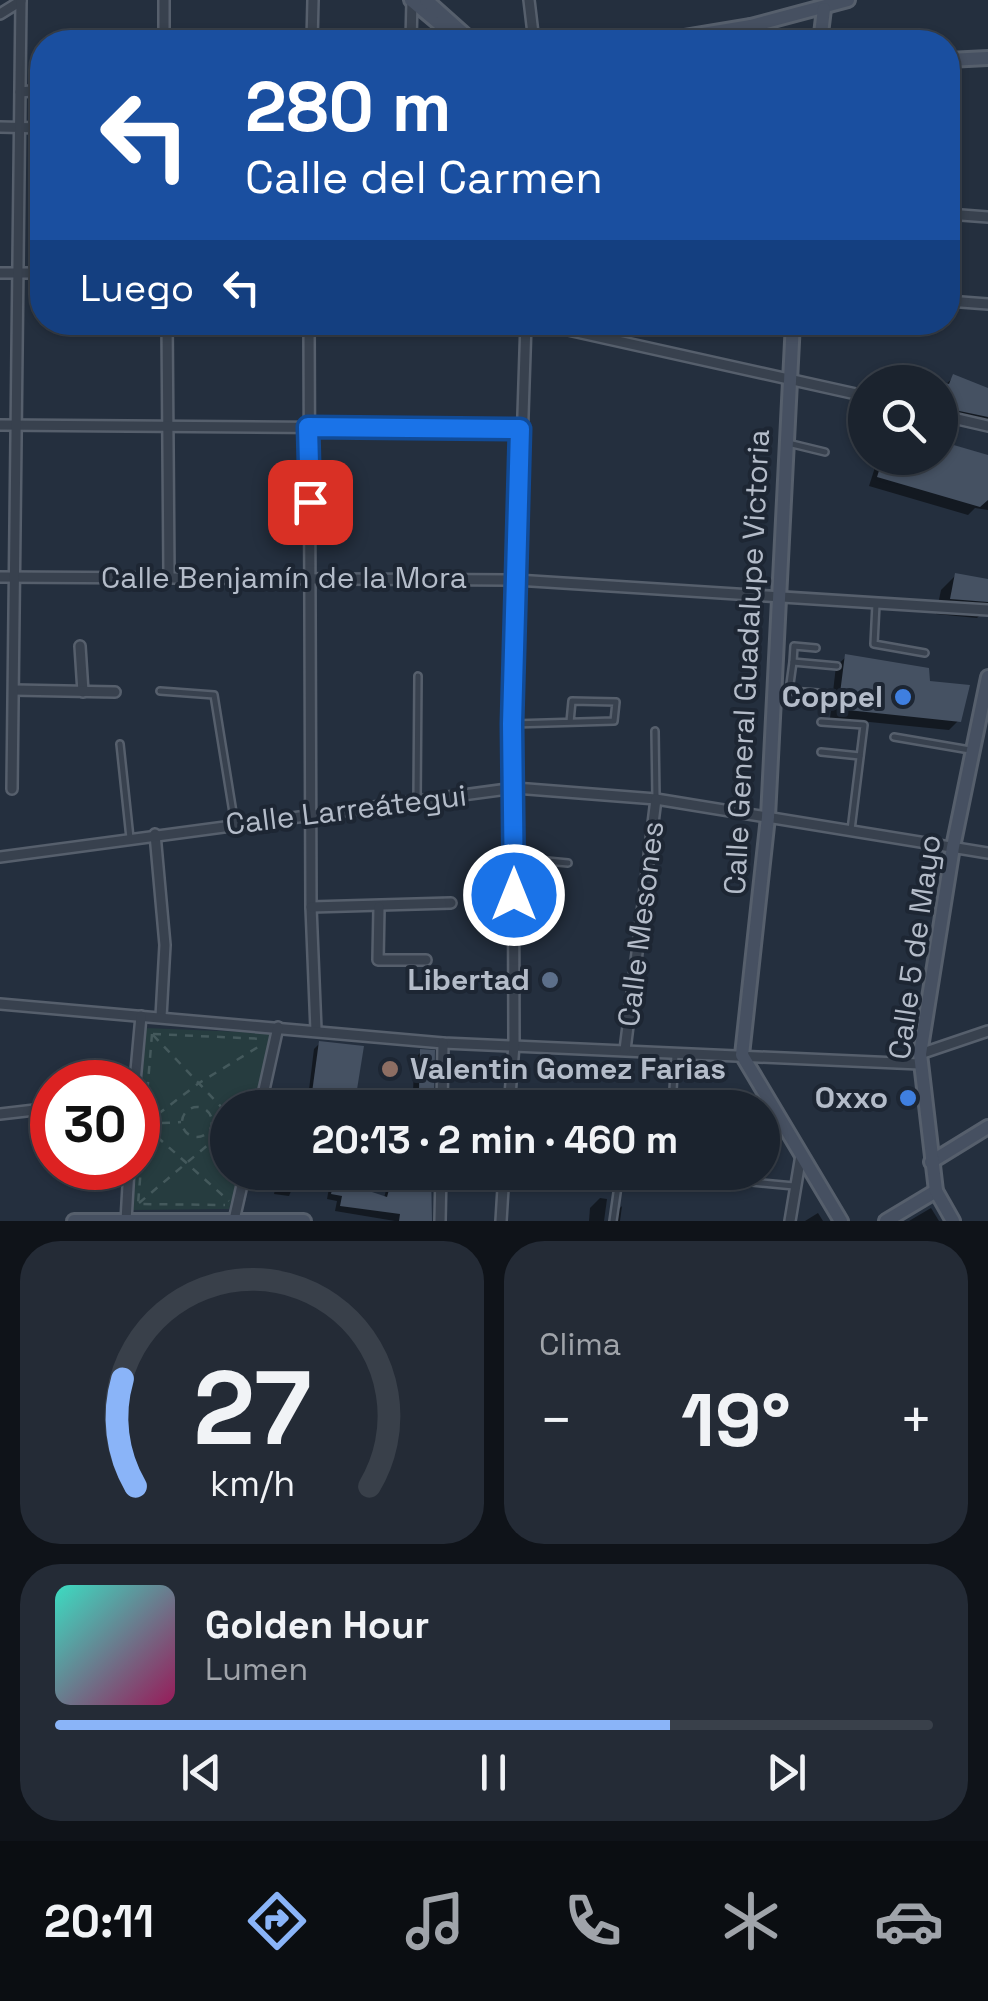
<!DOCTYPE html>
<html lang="es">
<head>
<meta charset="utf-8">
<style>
	:root { --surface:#1b232e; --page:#242b36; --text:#f1f3f6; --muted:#a0a4aa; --line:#39404a; --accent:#8ab4f8 }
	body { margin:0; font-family:"Space Grotesk",sans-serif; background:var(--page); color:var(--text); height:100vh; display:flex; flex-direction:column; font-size:38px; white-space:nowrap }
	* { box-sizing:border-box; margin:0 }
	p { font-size:32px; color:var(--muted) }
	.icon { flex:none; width:55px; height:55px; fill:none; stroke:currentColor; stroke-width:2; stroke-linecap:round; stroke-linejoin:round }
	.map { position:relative; height:1221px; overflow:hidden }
	.details { display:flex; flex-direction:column; gap:20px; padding:20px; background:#0f1319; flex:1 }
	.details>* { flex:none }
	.guide { position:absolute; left:30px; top:30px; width:930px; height:305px; border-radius:40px; box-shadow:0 2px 8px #0004,0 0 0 2px var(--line); background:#1a4fa0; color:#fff; overflow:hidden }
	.controls { position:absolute; left:848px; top:365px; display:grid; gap:20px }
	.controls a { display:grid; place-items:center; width:110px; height:110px; border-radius:50%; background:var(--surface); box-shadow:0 2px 8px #0004,0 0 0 2px var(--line); font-size:50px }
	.speed { position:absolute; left:30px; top:1060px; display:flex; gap:20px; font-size:50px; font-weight:700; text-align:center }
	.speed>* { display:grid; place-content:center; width:130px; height:130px; border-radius:50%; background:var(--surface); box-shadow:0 2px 8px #0004,0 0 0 2px var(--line); line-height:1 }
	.speed .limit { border:15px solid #d22; background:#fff; color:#111 }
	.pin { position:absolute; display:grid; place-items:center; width:85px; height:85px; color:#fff; margin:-42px; border-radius:20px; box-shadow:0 5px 15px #0006 }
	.me { position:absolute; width:110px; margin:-55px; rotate:0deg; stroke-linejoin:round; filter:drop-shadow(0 0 8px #0008) }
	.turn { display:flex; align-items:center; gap:35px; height:210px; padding:0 50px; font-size:45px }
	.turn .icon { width:130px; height:130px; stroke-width:2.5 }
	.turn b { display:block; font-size:70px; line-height:85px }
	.then { display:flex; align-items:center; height:95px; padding:0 50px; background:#0003; gap:20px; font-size:38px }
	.big { font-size:75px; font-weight:700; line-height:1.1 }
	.details .tile { flex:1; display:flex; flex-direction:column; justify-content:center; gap:15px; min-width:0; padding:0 35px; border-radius:40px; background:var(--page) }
	.details .dial { align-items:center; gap:0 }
	.dial svg { height:260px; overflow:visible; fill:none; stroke:var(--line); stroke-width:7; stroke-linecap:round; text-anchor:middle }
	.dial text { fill:var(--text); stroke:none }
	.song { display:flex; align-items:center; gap:30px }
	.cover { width:120px; height:120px; border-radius:15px; background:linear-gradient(135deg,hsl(170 70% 55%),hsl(330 70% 35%)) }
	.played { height:10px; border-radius:5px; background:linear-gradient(90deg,var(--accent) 70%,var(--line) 70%) }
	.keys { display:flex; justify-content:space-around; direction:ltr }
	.heat { display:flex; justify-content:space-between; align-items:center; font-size:55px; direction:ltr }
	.details .tiles { flex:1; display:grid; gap:20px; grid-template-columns:1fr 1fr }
	.tile:last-child { grid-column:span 2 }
	.trip { position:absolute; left:210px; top:1090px; width:570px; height:100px; border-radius:50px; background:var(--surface); box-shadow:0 2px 8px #0004,0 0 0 2px var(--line); font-weight:700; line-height:100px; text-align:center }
	.tabs { display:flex; height:160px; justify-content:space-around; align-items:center; background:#0b0e12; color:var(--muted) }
	.tabs .icon { width:70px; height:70px }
	.tabs .active { color:var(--accent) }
	.tabs b { font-size:45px; color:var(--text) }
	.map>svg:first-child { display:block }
	.green { fill:#263c3f }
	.shadow { fill:#0007; fill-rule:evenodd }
	.building { fill:#455162 }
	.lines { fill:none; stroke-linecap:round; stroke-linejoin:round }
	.lane-casing { stroke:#565f6c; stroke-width:10 }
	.street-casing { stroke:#565f6c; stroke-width:14 }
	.secondary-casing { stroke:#565f6c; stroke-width:18 }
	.path { stroke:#44595c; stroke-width:2.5; stroke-dasharray:8 8; stroke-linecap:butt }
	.lane { stroke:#38414e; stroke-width:5 }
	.street { stroke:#38414e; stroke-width:9 }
	.secondary { stroke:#465061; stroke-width:12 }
	.route-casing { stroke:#114b97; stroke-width:25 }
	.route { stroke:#1a73e8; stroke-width:18 }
	.shop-dot { fill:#3f7fe0; stroke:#1d2633; stroke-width:4 }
	.service-dot { fill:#5c6f8a; stroke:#1d2633; stroke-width:4 }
	.education-dot { fill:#8d6e63; stroke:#1d2633; stroke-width:4 }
	.labels { text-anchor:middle; stroke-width:8; stroke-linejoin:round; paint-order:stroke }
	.street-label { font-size:30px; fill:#b4bcc9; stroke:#1d2633 }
	.poi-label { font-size:30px; font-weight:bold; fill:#b4bcc9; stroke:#1d2633; text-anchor:end }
</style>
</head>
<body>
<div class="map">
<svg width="988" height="1221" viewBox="0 0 988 1221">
	<rect width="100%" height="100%" fill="#242f3e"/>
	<path class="green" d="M146 1028 270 1033 254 1107 228 1108V1172L240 1173 229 1209 132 1210Z"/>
	<g class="shadow">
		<path d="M954 377 988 390V430L940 418V384L945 385Z"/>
		<path d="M940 443 988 472V510L975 508 968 515 869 486 878 458H940Z"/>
		<path d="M956 575 988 581V607L977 618 936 614 941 590Z"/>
		<path d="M846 657 928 683 959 720 949 730 830 718 836 666Z"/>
		<path d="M320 1043 352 1108 307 1106 314 1049Z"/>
		<path d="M421 1052 432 1092 425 1098 413 1096 414 1059Z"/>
		<path d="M279 1100 290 1102 289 1108H272Z"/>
		<path d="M260 1172H299L289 1196 274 1194 276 1185 258 1180Z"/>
		<path d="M316 1172H430L431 1221H395L335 1211 337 1201 327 1199 331 1178ZM372 1179 388 1183 384 1198 369 1194Z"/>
		<path d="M600 1198 607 1199 604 1221H589L590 1208Z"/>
		<path d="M622 1206 620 1221H614L617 1211Z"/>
		<path d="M931 1208 939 1221H909Z"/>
		<path d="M818 1213 823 1221H805Z"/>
	</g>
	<g class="building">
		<path d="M953 374 988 388V417L940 407V381L949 384Z"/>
		<path d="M940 441 988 455V500L980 507 877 477 883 458H940Z"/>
		<path d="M955 573 988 579V602L950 599Z"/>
		<path d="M845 654 929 668 930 681 970 685 961 722 838 709Z"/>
		<path d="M319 1041 364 1046 354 1108H330L311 1100Z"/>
		<path d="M420 1049 435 1050 434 1093 419 1090Z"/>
		<path d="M336 1172H376L372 1192 387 1197 394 1172H431L432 1221H399L400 1214 340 1206 342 1196 331 1194Z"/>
	</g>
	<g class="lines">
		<defs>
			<g id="lane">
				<path d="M788 443 825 452"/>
				<path d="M876 604 874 644 925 653"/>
				<path d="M793 662 794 646 816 648"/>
				<path d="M160 691 214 695 235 825"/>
				<path d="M833 694 789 691 793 662 837 666"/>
				<path d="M821 722 864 725 851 830"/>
				<path d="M513 724 614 721 616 702 572 701 570 722"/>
				<path d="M655 731 656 798"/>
				<path d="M894 737 970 750"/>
				<path d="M120 744 130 838"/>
				<path d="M821 752 860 756"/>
				<path d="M417 801 418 676"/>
				<path d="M515 858 568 863"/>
				<path d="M672 1108 675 1055"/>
				<path d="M762 1128 784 1129"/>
				<path d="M752 1182 794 1186"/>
				<path d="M613 1221 620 1172"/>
			</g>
			<g id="street">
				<path d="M164 0V42"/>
				<path d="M529 0 534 42"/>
				<path d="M0 14 21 1"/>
				<path d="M312 42 313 0"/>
				<path d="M411 42 412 0"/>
				<path d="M20 92 42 90"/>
				<path d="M0 127 42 128"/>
				<path d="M948 214 988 217"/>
				<path d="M0 273H42"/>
				<path d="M948 301 988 304"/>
				<path d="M167 322 169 575"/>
				<path d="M309 322 311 907 316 1030"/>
				<path d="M532 322 865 396"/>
				<path d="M940 415 988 426"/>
				<path d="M0 425 521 429"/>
				<path d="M0 577 516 580 988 610"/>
				<path d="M80 646 83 692"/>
				<path d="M14 690 115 692"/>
				<path d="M12 789 21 0"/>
				<path d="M155 834 165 945 161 1017"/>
				<path d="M0 857 515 788 656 799 988 853"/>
				<path d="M311 907 451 903"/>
				<path d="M379 907 378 960H426"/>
				<path d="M0 1004 443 1043 920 1064"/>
				<path d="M625 1050 656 799"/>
				<path d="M920 1054 988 1031"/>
				<path d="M135 1082 141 1016"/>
				<path d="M260 1108 278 1027"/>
				<path d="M442 1108 443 1043"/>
				<path d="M509 1108 514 1045 513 724 526 322"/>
				<path d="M0 1114 52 1108"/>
				<path d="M234 1220 245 1172"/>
				<path d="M126 1221 129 1168"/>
				<path d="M440 1221 441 1172"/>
				<path d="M501 1221 504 1172"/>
				<path d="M790 1221 801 1155"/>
			</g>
			<g id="secondary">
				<path d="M411 0 461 42"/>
				<path d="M426 0 473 42"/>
				<path d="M751 26 753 42"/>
				<path d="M655 42 751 26 848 0"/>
				<path d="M820 42 824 9"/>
				<path d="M948 60 988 58"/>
				<path d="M793 322 768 817 742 1055 841 1221"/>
				<path d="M931 1162 988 1127"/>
				<path d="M74 1221H304"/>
				<path d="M886 1221 936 1191"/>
				<path d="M953 1221 936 1191 920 1054 953 847 988 677"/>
			</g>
		</defs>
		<use href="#lane" class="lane-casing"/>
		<use href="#street" class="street-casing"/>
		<use href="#secondary" class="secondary-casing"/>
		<g class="path">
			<path d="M152 1034 138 1204 225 1205"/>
			<path d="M153 1034 265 1039"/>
			<path d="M153 1035 228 1114"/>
			<circle cx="197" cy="1122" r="15"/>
			<path d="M214 1122H228"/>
			<path d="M145 1124 199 1083 263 1044"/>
			<path d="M146 1124 181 1122"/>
			<path d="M145 1126 229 1201"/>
			<path d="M139 1203 228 1128"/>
		</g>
		<use href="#lane" class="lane"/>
		<use href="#street" class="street"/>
		<use href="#secondary" class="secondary"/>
	</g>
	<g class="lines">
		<defs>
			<path id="route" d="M310 502 308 427 520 429 512 724 514 895"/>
		</defs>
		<use href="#route" class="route-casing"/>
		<use href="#route" class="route"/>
	</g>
	<g class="shop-dot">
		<circle cx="903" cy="697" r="10"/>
		<circle cx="908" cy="1098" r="10"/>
	</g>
	<circle class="service-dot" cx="550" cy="980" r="10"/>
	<circle class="education-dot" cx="390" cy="1069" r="10"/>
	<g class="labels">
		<g class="street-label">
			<text x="284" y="588">Calle Benjamín de la Mora</text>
			<text transform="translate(747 662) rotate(-87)" y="10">Calle General Guadalupe Victoria</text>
			<text transform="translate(346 810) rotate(-7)" y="10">Calle Larreátegui</text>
			<text transform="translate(641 924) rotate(-83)" y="10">Calle Mesones</text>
			<text transform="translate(915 947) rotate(-82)" y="10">Calle 5 de Mayo</text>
		</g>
		<g class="poi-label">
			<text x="883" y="707">Coppel</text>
			<text x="530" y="990">Libertad</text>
			<text x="410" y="1079" text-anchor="start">Valentin Gomez Farias</text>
			<text x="888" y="1108">Oxxo</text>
		</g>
	</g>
</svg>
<div class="controls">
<a><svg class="icon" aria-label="search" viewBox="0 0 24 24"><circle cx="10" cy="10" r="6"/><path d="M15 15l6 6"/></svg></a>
</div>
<div class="speed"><div class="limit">30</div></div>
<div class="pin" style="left:310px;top:502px;background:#d93025"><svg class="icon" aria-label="arrive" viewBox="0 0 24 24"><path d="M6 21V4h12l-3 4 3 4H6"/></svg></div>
<svg class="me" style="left:514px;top:895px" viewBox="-20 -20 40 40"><circle r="17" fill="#1a73e8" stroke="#fff" stroke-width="3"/><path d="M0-11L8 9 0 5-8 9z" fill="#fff"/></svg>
<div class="trip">20:13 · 2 min · 460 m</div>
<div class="guide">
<div class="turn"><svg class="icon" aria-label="left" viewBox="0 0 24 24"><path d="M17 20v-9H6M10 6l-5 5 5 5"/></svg><div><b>280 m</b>Calle del Carmen</div></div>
<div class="then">Luego<svg class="icon" aria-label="left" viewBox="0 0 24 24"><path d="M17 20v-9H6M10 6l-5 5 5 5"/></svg></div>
</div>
</div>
<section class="details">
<div class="tiles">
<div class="tile dial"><svg viewBox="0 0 100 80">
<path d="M14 69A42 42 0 1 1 86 69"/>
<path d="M14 69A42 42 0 0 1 10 36" stroke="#8ab4f8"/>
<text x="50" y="56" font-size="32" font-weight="700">27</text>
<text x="50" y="72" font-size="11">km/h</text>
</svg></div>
<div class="tile"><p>Clima</p>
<div class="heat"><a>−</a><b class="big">19°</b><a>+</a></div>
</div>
<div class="tile">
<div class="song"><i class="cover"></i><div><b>Golden Hour</b><p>Lumen</p></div></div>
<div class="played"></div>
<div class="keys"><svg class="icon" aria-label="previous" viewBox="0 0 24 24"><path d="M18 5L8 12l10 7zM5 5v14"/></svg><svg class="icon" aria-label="pause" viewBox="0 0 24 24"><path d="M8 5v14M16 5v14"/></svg><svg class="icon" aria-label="next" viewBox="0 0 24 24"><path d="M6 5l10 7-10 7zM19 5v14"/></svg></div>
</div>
</div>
</section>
<nav class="tabs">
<b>20:11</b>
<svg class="icon active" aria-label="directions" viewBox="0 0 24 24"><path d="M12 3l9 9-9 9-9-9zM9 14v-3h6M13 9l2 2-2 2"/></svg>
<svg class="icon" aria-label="music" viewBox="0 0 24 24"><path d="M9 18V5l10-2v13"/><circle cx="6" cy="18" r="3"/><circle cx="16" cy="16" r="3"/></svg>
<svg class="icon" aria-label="phone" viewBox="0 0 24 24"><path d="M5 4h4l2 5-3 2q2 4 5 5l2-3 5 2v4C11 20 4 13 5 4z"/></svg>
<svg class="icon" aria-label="climate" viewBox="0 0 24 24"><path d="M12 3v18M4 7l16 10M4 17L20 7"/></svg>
<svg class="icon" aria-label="car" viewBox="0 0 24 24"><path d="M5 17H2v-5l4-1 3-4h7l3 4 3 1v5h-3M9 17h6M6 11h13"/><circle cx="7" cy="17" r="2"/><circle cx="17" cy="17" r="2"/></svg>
</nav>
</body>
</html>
